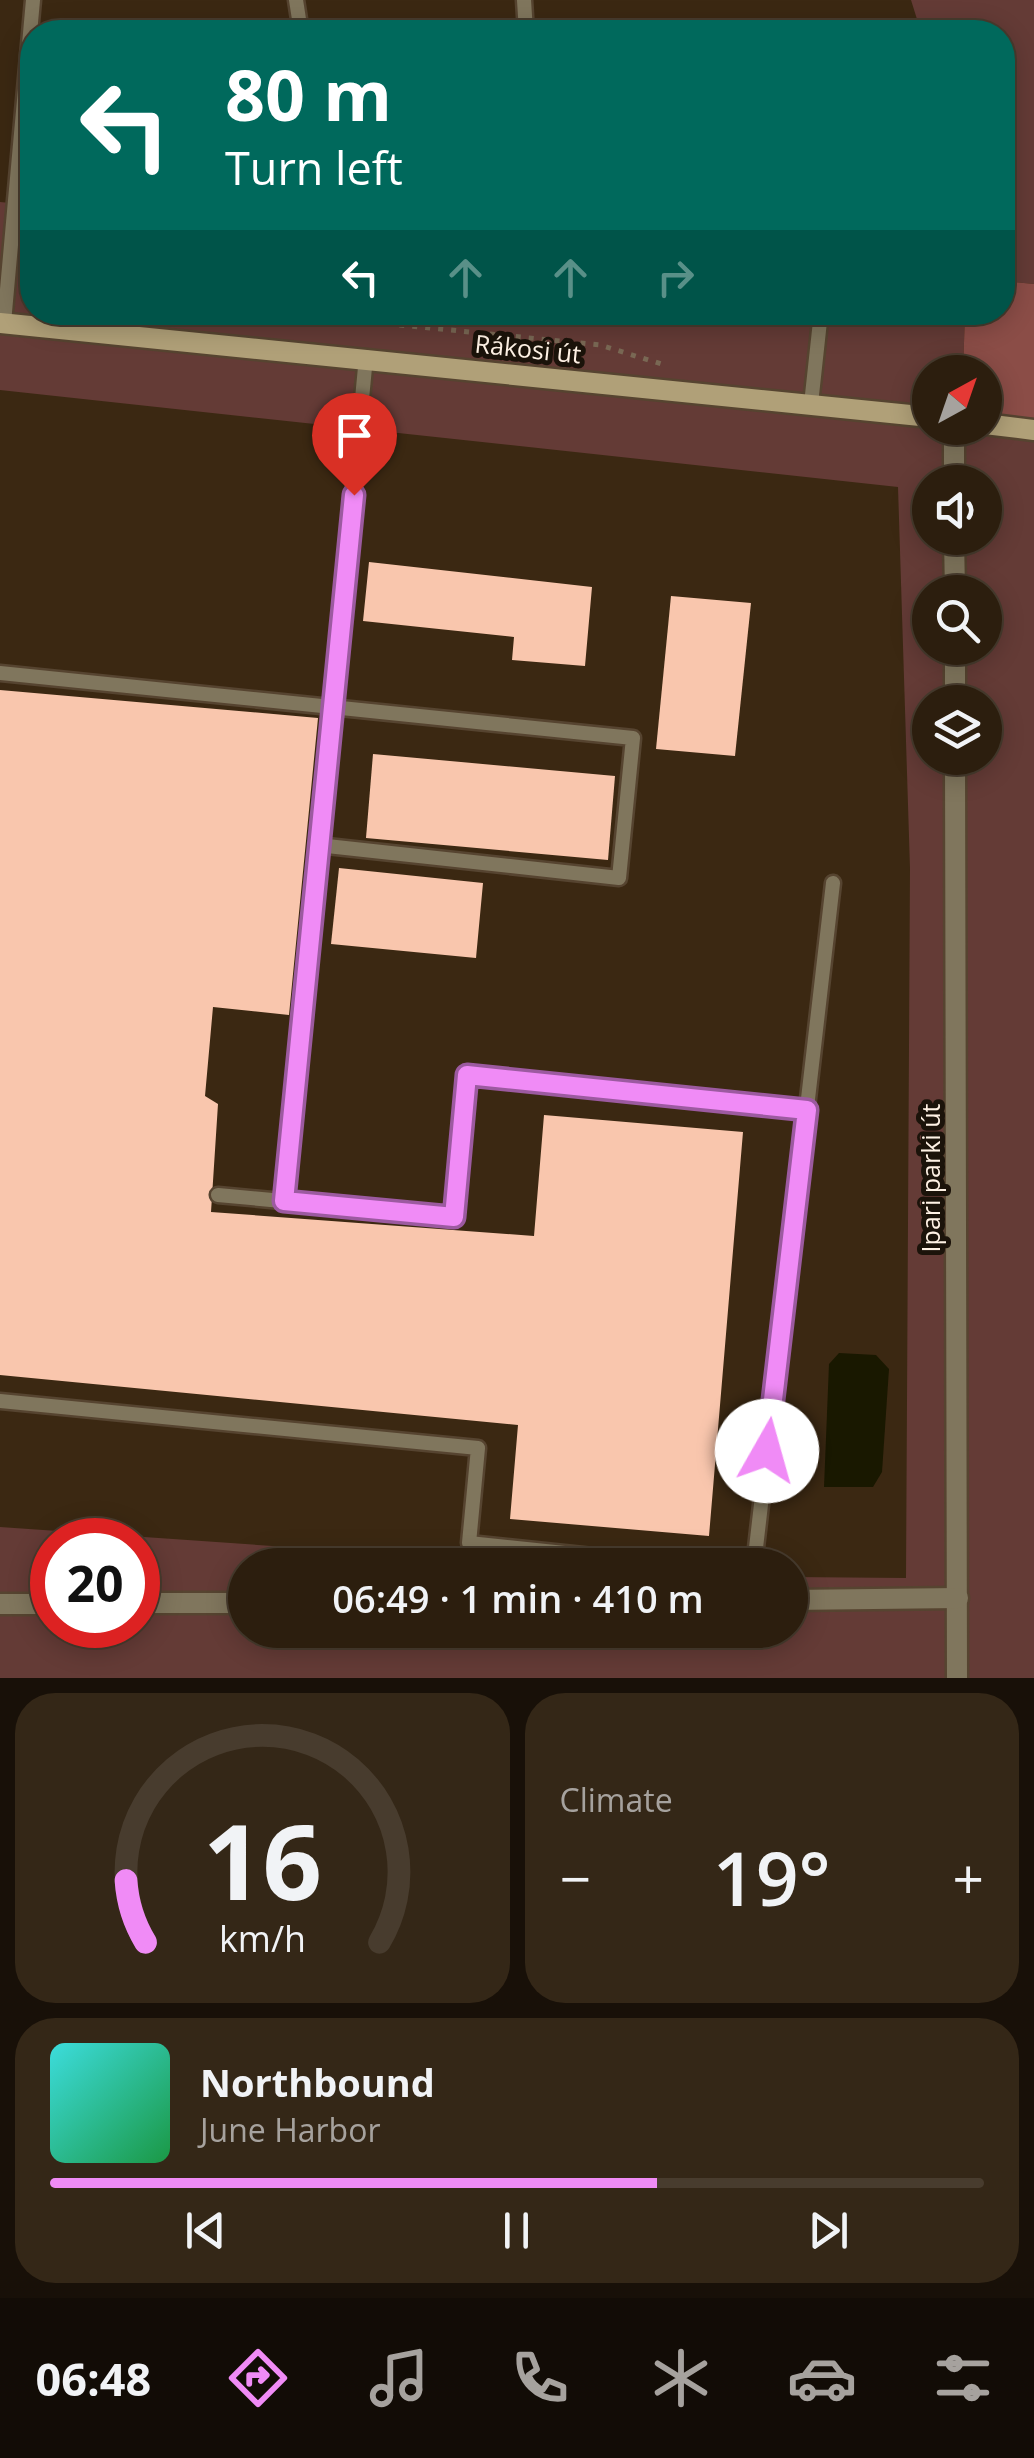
<!DOCTYPE html>
<html lang="en">
<head>
<meta charset="utf-8">
<style>
	:root { --surface:#2c1e0e; --page:#342717; --text:#f1f3f6; --muted:#a6a29e; --line:#483c2e; --accent:#f08bf6 }
	body { margin:0; font-family:"Open Sans",sans-serif; background:var(--page); color:var(--text); height:100vh; display:flex; flex-direction:column; font-size:38px; white-space:nowrap }
	* { box-sizing:border-box; margin:0 }
	p { font-size:32px; color:var(--muted) }
	.icon { flex:none; width:55px; height:55px; fill:none; stroke:currentColor; stroke-width:2; stroke-linecap:round; stroke-linejoin:round }
	.map { position:relative; height:1678px; overflow:hidden }
	.details { display:flex; flex-direction:column; gap:15px; padding:15px; background:#181008; flex:1 }
	.details>* { flex:none }
	.guide { position:absolute; left:20px; top:20px; width:995px; height:305px; border-radius:40px; box-shadow:0 5px 25px #0003,0 0 0 2px var(--line); background:#00695c; color:#fff; overflow:hidden }
	.needle { width:65px; rotate:40deg }
	.tools { position:absolute; left:912px; top:355px; display:grid; gap:20px }
	.tools a { display:grid; place-items:center; width:90px; height:90px; border-radius:50%; background:var(--surface); box-shadow:0 5px 25px #0003,0 0 0 2px var(--line); font-size:50px }
	.speed { position:absolute; left:30px; top:1518px; display:flex; gap:20px; font-size:50px; font-weight:700; text-align:center }
	.speed>* { display:grid; place-content:center; width:130px; height:130px; border-radius:50%; background:var(--surface); box-shadow:0 5px 25px #0003,0 0 0 2px var(--line); line-height:1 }
	.speed .limit { border:15px solid #d22; background:#fff; color:#111 }
	.pin { position:absolute; display:grid; place-items:center; width:85px; height:85px; color:#fff; margin:-102px -42px; border-radius:50% 50% 50% 0; rotate:-45deg; box-shadow:0 0 10px #0007 }
	.pin .icon { rotate:45deg }
	.me { position:absolute; width:110px; margin:-55px; rotate:7deg; stroke-linejoin:round; filter:drop-shadow(0 0 8px #0008) }
	.turn { display:flex; align-items:center; gap:35px; height:210px; padding:0 40px; font-size:45px }
	.turn .icon { width:130px; height:130px; stroke-width:2.5 }
	.turn b { display:block; font-size:70px; line-height:85px }
	.lanes { display:flex; align-items:center; height:95px; padding:0 40px; background:#0003; justify-content:center; gap:50px; direction:ltr }
	.lanes .off { opacity:.35 }
	.big { font-size:75px; font-weight:600; line-height:1.1 }
	.details .tile { flex:1; display:flex; flex-direction:column; justify-content:center; gap:15px; min-width:0; padding:0 35px; border-radius:40px; background:var(--page) }
	.details .dial { align-items:center; gap:0 }
	.dial svg { height:260px; overflow:visible; fill:none; stroke:var(--line); stroke-width:7; stroke-linecap:round; text-anchor:middle }
	.dial text { fill:var(--text); stroke:none }
	.song { display:flex; align-items:center; gap:30px }
	.cover { width:120px; height:120px; border-radius:15px; background:linear-gradient(135deg,hsl(180 70% 55%),hsl(140 70% 35%)) }
	.played { height:10px; border-radius:5px; background:linear-gradient(90deg,var(--accent) 65%,var(--line) 65%) }
	.keys { display:flex; justify-content:space-around; direction:ltr }
	.heat { display:flex; justify-content:space-between; align-items:center; font-size:55px; direction:ltr }
	.details .tiles { flex:1; display:grid; gap:15px; grid-template-columns:1fr 1fr }
	.tile:last-child { grid-column:span 2 }
	.trip { position:absolute; left:228px; top:1548px; width:580px; height:100px; border-radius:50px; background:var(--surface); box-shadow:0 5px 25px #0003,0 0 0 2px var(--line); font-weight:600; line-height:100px; text-align:center }
	.tabs { display:flex; height:160px; justify-content:space-around; align-items:center; background:#120c06; color:var(--muted) }
	.tabs .icon { width:70px; height:70px }
	.tabs .active { color:var(--accent) }
	.tabs b { font-size:45px; color:var(--text) }
	.map>svg:first-child { display:block }
	.green { fill:#643b36; fill-rule:evenodd }
	.forest { fill:#8b4d47 }
	.water { fill:#191800 }
	.building { fill:#f9c6ad }
	.lines { fill:none; stroke-linecap:round; stroke-linejoin:round }
	.lane-casing { stroke:#564430; stroke-width:19 }
	.street-casing { stroke:#564430; stroke-width:25 }
	.secondary-casing { stroke:#564430; stroke-width:25 }
	.path { stroke:#796854; stroke-width:5; stroke-dasharray:5 8; stroke-linecap:butt }
	.lane { stroke:#80765d; stroke-width:14 }
	.street { stroke:#80765d; stroke-width:20 }
	.secondary { stroke:#b0a078; stroke-width:20 }
	.route-casing { stroke:#9c5aa0; stroke-width:25 }
	.route { stroke:#f08bf6; stroke-width:18 }
	.labels { text-anchor:middle; stroke-width:10; stroke-linejoin:round; paint-order:stroke }
	.street-label { font-size:25px; fill:#fff2e5; stroke:#1b130a }
</style>
</head>
<body>
<div class="map">
<svg width="1034" height="1678" viewBox="0 0 1034 1678">
	<rect width="100%" height="100%" fill="#3b2812"/>
	<g class="green">
		<path d="M911 0H1034V284L1003 281 1002 32H921Z"/>
		<path d="M0 202 32 205V312L965 313 963 372H930V428H985V414L1034 418V1678H0V1527L518 1563 245 1565V1630H790V1577L906 1578 910 868 898 487 0 390ZM930 482H985V538H930ZM930 592H985V648H930ZM930 702H985V758H930ZM52 1540H138V1625H52Z"/>
	</g>
	<path class="forest" d="M1003 281 1034 284V418L985 414V372H963L965 313 1002 312Z"/>
	<path class="water" d="M839 1353 876 1355 889 1369 882 1472 873 1487H824L829 1364Z"/>
	<g class="building">
		<path d="M369 562 592 587 585 666 512 660 514 637 363 621Z"/>
		<path d="M671 596 751 603 735 756 656 749Z"/>
		<path d="M0 690 318 718 289 1015 213 1007 205 1096 218 1104 211 1212 534 1236 544 1115 743 1132 709 1536 510 1519 518 1425 0 1375Z"/>
		<path d="M373 754 615 776 608 860 366 838Z"/>
		<path d="M339 868 483 883 476 958 331 944Z"/>
	</g>
	<g class="lines">
		<defs>
			<g id="lane">
				<path d="M296 0 301 32"/>
				<path d="M524 0 526 32"/>
				<path d="M4 323 33 0"/>
				<path d="M811 404 821 312"/>
				<path d="M0 673 633 738 619 878 318 845"/>
				<path d="M218 1195 453 1217 467 1075 807 1110"/>
				<path d="M285 1201 366 357"/>
				<path d="M0 1401 478 1448 469 1543 679 1565"/>
				<path d="M754 1565 833 883"/>
			</g>
			<g id="street">
				<path d="M954 428V482"/>
				<path d="M954 538 955 592"/>
				<path d="M955 648V702"/>
				<path d="M955 758 957 1678"/>
				<path d="M790 1600 958 1598"/>
				<path d="M138 1603H245"/>
				<path d="M0 1604H52"/>
			</g>
			<g id="secondary">
				<path d="M0 323 930 417"/>
				<path d="M985 424 1034 430"/>
			</g>
		</defs>
		<use href="#lane" class="lane-casing"/>
		<use href="#street" class="street-casing"/>
		<use href="#secondary" class="secondary-casing"/>
		<path class="path" d="M270 312 600 345 668 366"/>
		<use href="#lane" class="lane"/>
		<use href="#street" class="street"/>
		<use href="#secondary" class="secondary"/>
	</g>
	<g class="lines">
		<defs>
			<path id="route" d="M354 495 284 1201 454 1217 467 1075 807 1110 767 1451"/>
		</defs>
		<use href="#route" class="route-casing"/>
		<use href="#route" class="route"/>
	</g>
	<g class="labels">
		<g class="street-label">
			<text transform="translate(528 349) rotate(6)" y="9">Rákosi út</text>
			<text transform="translate(931 1178) rotate(-90)" y="9">Ipari parki út</text>
		</g>
	</g>
</svg>
<div class="tools">
<a><svg class="needle" viewBox="-14 -14 28 28"><path d="M0-13l5 13h-10z" fill="#e53935"/><path d="M0 13l5-13h-10z" fill="#a6a29e"/></svg></a>
<a><svg class="icon" aria-label="sound" viewBox="0 0 24 24"><path d="M4 9h4l5-4v14l-5-4H4zM17 9q2 3 0 6"/></svg></a>
<a><svg class="icon" aria-label="search" viewBox="0 0 24 24"><circle cx="10" cy="10" r="6"/><path d="M15 15l6 6"/></svg></a>
<a><svg class="icon" aria-label="layers" viewBox="0 0 24 24"><path d="M12 4l9 5-9 5-9-5zM3 14l9 5 9-5"/></svg></a>
</div>
<div class="speed"><div class="limit">20</div></div>
<div class="pin" style="left:354px;top:495px;background:#d93025"><svg class="icon" aria-label="arrive" viewBox="0 0 24 24"><path d="M6 21V4h12l-3 4 3 4H6"/></svg></div>
<svg class="me" style="left:767px;top:1451px" viewBox="-20 -20 40 40"><circle r="19" fill="#fff"/><path d="M0-13L10 11 0 6-10 11z" fill="#f08bf6"/></svg>
<div class="trip">06:49 · 1 min · 410 m</div>
<div class="guide">
<div class="turn"><svg class="icon" aria-label="left" viewBox="0 0 24 24"><path d="M17 20v-9H6M10 6l-5 5 5 5"/></svg><div><b>80 m</b>Turn left</div></div>
<div class="lanes"><svg class="icon" aria-label="left" viewBox="0 0 24 24"><path d="M17 20v-9H6M10 6l-5 5 5 5"/></svg><svg class="icon off" aria-label="ahead" viewBox="0 0 24 24"><path d="M12 20V5M6 11l6-6 6 6"/></svg><svg class="icon off" aria-label="ahead" viewBox="0 0 24 24"><path d="M12 20V5M6 11l6-6 6 6"/></svg><svg class="icon off" aria-label="right" viewBox="0 0 24 24"><path d="M7 20v-9h11M14 6l5 5-5 5"/></svg></div>
</div>
</div>
<section class="details">
<div class="tiles">
<div class="tile dial"><svg viewBox="0 0 100 80">
<path d="M14 69A42 42 0 1 1 86 69"/>
<path d="M14 69A42 42 0 0 1 8 50" stroke="#f08bf6"/>
<text x="50" y="56" font-size="32" font-weight="700">16</text>
<text x="50" y="72" font-size="11">km/h</text>
</svg></div>
<div class="tile"><p>Climate</p>
<div class="heat"><a>−</a><b class="big">19°</b><a>+</a></div>
</div>
<div class="tile">
<div class="song"><i class="cover"></i><div><b>Northbound</b><p>June Harbor</p></div></div>
<div class="played"></div>
<div class="keys"><svg class="icon" aria-label="previous" viewBox="0 0 24 24"><path d="M18 5L8 12l10 7zM5 5v14"/></svg><svg class="icon" aria-label="pause" viewBox="0 0 24 24"><path d="M8 5v14M16 5v14"/></svg><svg class="icon" aria-label="next" viewBox="0 0 24 24"><path d="M6 5l10 7-10 7zM19 5v14"/></svg></div>
</div>
</div>
</section>
<nav class="tabs">
<b>06:48</b>
<svg class="icon active" aria-label="directions" viewBox="0 0 24 24"><path d="M12 3l9 9-9 9-9-9zM9 14v-3h6M13 9l2 2-2 2"/></svg>
<svg class="icon" aria-label="music" viewBox="0 0 24 24"><path d="M9 18V5l10-2v13"/><circle cx="6" cy="18" r="3"/><circle cx="16" cy="16" r="3"/></svg>
<svg class="icon" aria-label="phone" viewBox="0 0 24 24"><path d="M5 4h4l2 5-3 2q2 4 5 5l2-3 5 2v4C11 20 4 13 5 4z"/></svg>
<svg class="icon" aria-label="climate" viewBox="0 0 24 24"><path d="M12 3v18M4 7l16 10M4 17L20 7"/></svg>
<svg class="icon" aria-label="car" viewBox="0 0 24 24"><path d="M5 17H2v-5l4-1 3-4h7l3 4 3 1v5h-3M9 17h6M6 11h13"/><circle cx="7" cy="17" r="2"/><circle cx="17" cy="17" r="2"/></svg>
<svg class="icon" aria-label="filters" viewBox="0 0 24 24"><path d="M4 7h16M4 17h16"/><circle cx="9" cy="7" r="2"/><circle cx="15" cy="17" r="2"/></svg>
</nav>
</body>
</html>
